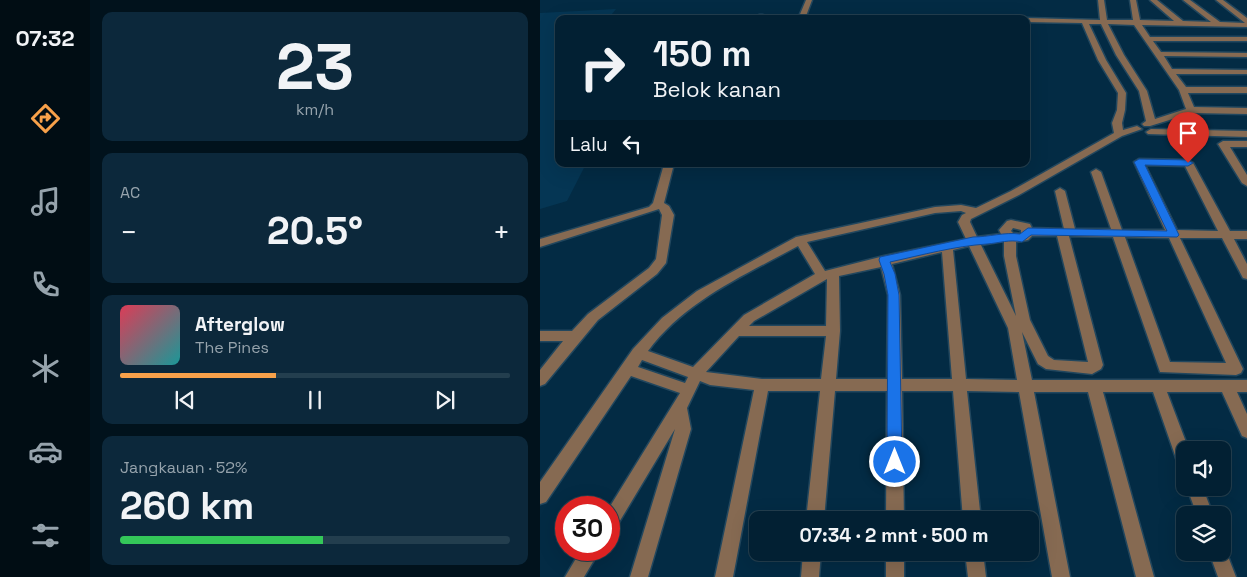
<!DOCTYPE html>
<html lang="id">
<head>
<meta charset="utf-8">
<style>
	:root { --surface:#022033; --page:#0c283b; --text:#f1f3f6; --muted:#96a3ac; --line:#233e4e; --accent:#f8a14a }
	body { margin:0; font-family:"Space Grotesk",sans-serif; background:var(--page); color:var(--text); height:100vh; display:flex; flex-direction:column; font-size:19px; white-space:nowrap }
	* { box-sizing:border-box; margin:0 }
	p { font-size:16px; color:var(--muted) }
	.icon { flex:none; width:28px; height:28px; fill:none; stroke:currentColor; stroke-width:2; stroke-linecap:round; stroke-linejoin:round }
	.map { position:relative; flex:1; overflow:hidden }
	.sheet { display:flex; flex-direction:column; gap:12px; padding:12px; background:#01121c; width:450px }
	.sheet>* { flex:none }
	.guide { position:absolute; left:15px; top:15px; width:475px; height:152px; border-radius:10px; box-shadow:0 5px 20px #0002,0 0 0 1px var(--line); background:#022033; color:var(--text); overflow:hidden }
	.controls { position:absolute; left:636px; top:441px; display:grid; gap:10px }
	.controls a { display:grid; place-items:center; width:55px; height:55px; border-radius:10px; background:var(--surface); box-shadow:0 5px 20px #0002,0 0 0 1px var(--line); font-size:25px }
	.speed { position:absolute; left:15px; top:496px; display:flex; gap:10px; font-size:25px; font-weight:700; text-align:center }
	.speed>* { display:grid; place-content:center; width:65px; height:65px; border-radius:50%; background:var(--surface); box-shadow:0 5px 20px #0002,0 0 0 1px var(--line); line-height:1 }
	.speed .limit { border:8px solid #d22; background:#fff; color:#111 }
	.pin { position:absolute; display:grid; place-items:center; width:42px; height:42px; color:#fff; margin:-51px -21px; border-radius:50% 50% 50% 0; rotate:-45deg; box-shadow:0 0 5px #0007 }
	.pin .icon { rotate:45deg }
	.me { position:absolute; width:55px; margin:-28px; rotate:0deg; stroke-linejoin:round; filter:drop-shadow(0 0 4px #0008) }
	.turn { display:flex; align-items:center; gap:18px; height:105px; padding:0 15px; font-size:22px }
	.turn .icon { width:65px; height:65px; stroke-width:2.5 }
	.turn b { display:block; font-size:35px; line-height:42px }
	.then { display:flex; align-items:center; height:48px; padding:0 15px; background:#0003; gap:10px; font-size:19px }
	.big { font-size:38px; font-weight:600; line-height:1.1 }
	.sheet .widget { flex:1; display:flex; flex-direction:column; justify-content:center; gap:8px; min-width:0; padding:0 18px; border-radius:10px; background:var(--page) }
	.sheet .dial { align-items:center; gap:0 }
	.dial b { font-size:65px; line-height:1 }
	.song { display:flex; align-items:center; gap:15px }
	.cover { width:60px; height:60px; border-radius:8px; background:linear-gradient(135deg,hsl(350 70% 55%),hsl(180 70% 35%)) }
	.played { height:5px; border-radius:2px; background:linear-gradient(90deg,var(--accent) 40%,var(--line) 40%) }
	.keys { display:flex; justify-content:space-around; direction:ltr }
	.heat { display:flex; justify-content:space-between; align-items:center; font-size:28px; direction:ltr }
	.charge { height:8px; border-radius:4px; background:linear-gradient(90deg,#34c759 52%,var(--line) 0) }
	.trip { position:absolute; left:209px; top:511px; width:290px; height:50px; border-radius:10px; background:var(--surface); box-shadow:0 5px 20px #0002,0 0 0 1px var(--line); font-weight:600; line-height:50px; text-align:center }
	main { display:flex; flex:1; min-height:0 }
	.dock { display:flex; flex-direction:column; width:90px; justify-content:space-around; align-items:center; background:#010d14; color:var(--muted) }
	.dock .icon { width:35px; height:35px }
	.dock .active { color:var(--accent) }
	.dock b { font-size:22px; color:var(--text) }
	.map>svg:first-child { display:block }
	.built { fill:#053654 }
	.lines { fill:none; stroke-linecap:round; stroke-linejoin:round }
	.minor-casing { stroke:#22475e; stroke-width:3 }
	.minor { fill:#866a52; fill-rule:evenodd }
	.route { fill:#1a73e8; stroke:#114b97 }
</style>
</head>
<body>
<main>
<nav class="dock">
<b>07:32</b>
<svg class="icon active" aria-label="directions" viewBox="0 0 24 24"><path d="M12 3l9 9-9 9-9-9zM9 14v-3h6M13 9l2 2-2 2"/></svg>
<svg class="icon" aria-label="music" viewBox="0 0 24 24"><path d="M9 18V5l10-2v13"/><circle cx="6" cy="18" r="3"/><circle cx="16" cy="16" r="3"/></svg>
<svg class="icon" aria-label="phone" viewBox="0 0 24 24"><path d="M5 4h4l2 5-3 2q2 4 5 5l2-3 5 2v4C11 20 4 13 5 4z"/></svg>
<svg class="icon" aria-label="climate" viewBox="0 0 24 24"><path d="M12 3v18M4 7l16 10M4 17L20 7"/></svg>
<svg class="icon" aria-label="car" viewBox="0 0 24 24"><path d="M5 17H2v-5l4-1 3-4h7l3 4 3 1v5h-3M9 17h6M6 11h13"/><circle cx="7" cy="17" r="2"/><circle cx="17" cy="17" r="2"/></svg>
<svg class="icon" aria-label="filters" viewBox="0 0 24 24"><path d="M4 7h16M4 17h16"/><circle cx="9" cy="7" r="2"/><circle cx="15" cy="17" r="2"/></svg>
</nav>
<section class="sheet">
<div class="widget dial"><b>23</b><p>km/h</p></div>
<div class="widget"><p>AC</p>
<div class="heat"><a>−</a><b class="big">20.5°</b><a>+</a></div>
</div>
<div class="widget">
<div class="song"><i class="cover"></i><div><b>Afterglow</b><p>The Pines</p></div></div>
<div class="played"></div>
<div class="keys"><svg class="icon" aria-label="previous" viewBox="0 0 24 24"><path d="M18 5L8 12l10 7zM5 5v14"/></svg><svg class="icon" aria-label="pause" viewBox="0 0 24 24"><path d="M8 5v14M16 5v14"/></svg><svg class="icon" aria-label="next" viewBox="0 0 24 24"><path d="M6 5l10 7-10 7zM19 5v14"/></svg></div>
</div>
<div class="widget"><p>Jangkauan · 52%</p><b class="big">260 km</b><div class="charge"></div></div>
</section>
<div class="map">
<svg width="707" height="577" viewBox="0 0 707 577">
	<rect width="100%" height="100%" fill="#032b44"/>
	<path class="built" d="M76 9 68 19H19V164H46L27 201 0 209V13Z"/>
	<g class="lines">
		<defs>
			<g id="minor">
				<path d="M266 0H272L266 16 376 17 379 19H258Z"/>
				<path d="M558 0H564L567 20H593L590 0H596L600 20 634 21 610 0H617L643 21 671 22 643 0H650L680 22 705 23 676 0H683L707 18V27L602 25 610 37H707V41H613L621 52 707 53V57L624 56 632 69 707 70V74H636L646 87H707V93H648L654 107 707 108V114L652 113 610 126H604L602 124 606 121 599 91 576 55 561 24H549L566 60 586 93 585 110 582 123 583 130 597 126 602 129 582 136 479 195 431 219 430 222 437 237 461 234 459 230 467 221 471 220 490 224 492 228 524 229 515 191 520 188 525 191 535 229H571L551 172 556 169 561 172 582 230H625L594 162 599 159 648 160 653 163 690 231H707V239H694L707 264V279L703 278 682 238H640L703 369 701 373 696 375 620 372 573 237 529 236 563 365 561 369 552 374 506 369 498 364 482 332 492 380H707V392H697L707 414V438L702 436 682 392H627L649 450H645V468L639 466 637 461 613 392H563L614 577H596L548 392H494L530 577H512L479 392 427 391 441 520H423L413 391H362L364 520H346L347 391H295L284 520H266L280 391H228L193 577H175L214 390 170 385 160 381 147 408 151 429 108 577H90L135 429 75 529 69 531V508L140 393 91 376 6 502 0 504V482L93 349 122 318 157 291 256 237 395 207 421 205 436 208 471 191 574 133 572 123 577 110 578 93 558 60 542 23 486 22V19H483L486 18 560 20ZM568 24 594 25 639 90 646 109 615 119 607 91 584 55ZM605 165 645 166 678 231 637 230ZM421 211 426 213 422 215 418 222 426 239 344 256 285 271 267 242 395 213ZM473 228 481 230V234L473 233 471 231ZM492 236H517L548 362 514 360 508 356 490 320 476 256V242L488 240ZM585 237 629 238 686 363 630 362ZM464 241V256L476 316 441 245ZM258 246 275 274 204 315 153 367 108 351C145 301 205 275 258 246ZM429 246 468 328 477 380 426 379 413 250ZM402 252 412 379H362L360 295 352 264ZM341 267 348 295 347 379H296L300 331 299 276ZM287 279 286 326H209L214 321ZM199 336H286L281 379H222L166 372ZM102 360 148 377 145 383 98 367Z"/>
				<path d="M222 15 243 19H219V15Z"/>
				<path d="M611 129 707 131V137L608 134 606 132Z"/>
				<path d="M683 141H707V147H690L707 175V186L702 183 678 144Z"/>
				<path d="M124 164H134L124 203 129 206 134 215 126 263 117 274 58 320 5 384 0 386V370L23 341H0V331H32L48 314 109 268 116 259 122 215 119 209 0 247V239L109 207 113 203Z"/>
				<path d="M647 488H663L673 515H657Z"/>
				<path d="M682 545 684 546 696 577H678L669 552H682Z"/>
				<path d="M41 550H60L44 577H25Z"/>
				<path d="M263 552H281L279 577H261Z"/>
				<rect x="346" y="552" width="18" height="25"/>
				<path d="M425 552H443L446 577H428Z"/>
			</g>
		</defs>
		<use href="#minor" class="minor-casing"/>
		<use href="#minor" class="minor"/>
	</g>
	<path class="route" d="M599 159 648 160 653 163 648 166 605 165 639 235 637 237 491 235 482 242C469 239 460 243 447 244 415 246 382 255 350 262L355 274 359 295 362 462 360 467 355 469 349 467 347 462 348 295 344 274 339 260 340 257 433 237C449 237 464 232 480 234L488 228 627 231 594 162Z"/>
</svg>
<div class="controls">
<a><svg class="icon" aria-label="sound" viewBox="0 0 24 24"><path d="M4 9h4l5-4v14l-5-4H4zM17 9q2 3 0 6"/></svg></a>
<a><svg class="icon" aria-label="layers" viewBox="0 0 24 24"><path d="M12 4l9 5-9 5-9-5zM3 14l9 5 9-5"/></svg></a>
</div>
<div class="speed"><div class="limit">30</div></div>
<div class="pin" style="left:648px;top:163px;background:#d93025"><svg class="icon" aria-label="arrive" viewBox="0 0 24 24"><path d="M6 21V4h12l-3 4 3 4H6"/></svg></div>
<svg class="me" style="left:355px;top:462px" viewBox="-20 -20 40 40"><circle r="17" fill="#1a73e8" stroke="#fff" stroke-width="3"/><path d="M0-11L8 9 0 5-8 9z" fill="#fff"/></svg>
<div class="trip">07:34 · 2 mnt · 500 m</div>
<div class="guide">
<div class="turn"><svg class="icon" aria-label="right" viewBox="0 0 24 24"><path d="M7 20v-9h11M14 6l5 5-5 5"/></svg><div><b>150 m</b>Belok kanan</div></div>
<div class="then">Lalu<svg class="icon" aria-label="left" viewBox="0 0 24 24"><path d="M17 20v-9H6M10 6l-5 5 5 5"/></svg></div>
</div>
</div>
</main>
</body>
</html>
